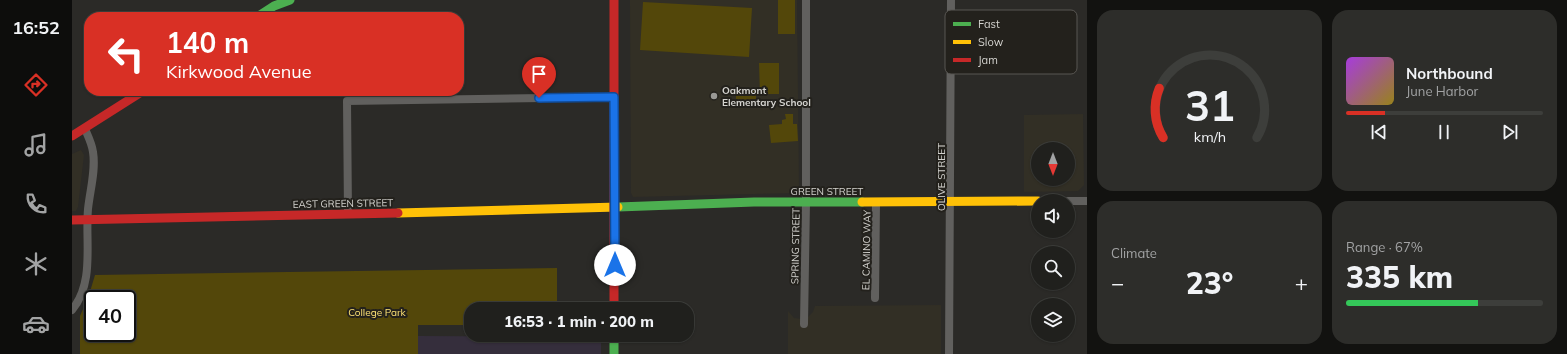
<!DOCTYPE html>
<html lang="en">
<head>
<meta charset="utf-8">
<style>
	:root { --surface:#20201d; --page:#2d2d2a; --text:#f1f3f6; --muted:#a2a3a4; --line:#3d3e3b; --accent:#d93025 }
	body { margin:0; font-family:Mulish,sans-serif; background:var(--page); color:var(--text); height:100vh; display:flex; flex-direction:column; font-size:15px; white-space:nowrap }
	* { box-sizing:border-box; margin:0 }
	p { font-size:13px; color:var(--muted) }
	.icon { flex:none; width:22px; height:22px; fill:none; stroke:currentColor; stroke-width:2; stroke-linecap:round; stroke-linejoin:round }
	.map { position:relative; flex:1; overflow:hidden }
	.drawer { display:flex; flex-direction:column; gap:10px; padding:10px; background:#121210; width:480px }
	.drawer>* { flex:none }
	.hud { position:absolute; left:12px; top:12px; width:380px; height:84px; border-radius:16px; box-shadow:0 1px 3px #0004,0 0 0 1px var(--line); background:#d93025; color:#fff; overflow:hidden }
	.needle { width:26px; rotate:180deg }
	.controls { position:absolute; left:959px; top:142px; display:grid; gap:8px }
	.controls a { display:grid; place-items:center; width:44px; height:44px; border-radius:50%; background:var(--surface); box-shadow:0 1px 3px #0004,0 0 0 1px var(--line); font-size:20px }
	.speed { position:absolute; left:12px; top:290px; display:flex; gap:8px; font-size:20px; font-weight:700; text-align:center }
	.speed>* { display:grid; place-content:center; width:52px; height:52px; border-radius:50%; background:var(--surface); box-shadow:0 1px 3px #0004,0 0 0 1px var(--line); line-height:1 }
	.speed .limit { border:2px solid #111; border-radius:6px; background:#fff; color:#111 }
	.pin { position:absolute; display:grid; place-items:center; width:34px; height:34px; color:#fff; margin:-41px -17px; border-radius:50% 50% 50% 0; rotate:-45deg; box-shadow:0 0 4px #0007 }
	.pin .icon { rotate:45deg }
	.me { position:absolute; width:44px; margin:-22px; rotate:0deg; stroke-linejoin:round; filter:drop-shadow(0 0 3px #0008) }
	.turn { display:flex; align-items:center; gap:14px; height:84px; padding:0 16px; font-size:18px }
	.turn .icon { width:52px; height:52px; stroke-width:2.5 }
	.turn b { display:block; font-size:28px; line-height:34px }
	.big { font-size:30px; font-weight:800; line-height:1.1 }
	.drawer .card { flex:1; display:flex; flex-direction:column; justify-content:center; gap:6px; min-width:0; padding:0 14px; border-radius:16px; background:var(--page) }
	.drawer .dial { align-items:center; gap:0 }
	.dial svg { height:104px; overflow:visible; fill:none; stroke:var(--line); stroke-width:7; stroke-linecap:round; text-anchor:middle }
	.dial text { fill:var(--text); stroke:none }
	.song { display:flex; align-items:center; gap:12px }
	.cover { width:48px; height:48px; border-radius:6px; background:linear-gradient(135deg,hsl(280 70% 55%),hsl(50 70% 35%)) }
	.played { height:4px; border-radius:2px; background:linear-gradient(90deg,var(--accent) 20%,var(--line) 20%) }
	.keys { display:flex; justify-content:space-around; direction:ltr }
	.heat { display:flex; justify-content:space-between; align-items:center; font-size:22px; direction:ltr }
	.charge { height:6px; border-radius:3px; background:linear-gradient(90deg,#34c759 67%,var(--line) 0) }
	.drawer .tiles { flex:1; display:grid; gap:10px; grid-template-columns:repeat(2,1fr) }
	.trip { position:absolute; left:392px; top:302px; width:230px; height:40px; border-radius:16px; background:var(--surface); box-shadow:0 1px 3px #0004,0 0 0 1px var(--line); font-weight:800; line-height:40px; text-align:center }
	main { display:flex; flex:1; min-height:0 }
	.tab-bar { display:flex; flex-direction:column; width:72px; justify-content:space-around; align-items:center; background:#0d0d0c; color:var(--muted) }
	.tab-bar .icon { width:28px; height:28px }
	.tab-bar .selected { color:var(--accent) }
	.tab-bar b { font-size:18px; color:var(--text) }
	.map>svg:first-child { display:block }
	.built { fill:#322f25; fill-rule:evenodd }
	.industrial { fill:#352e3c }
	.green { fill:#53470a; fill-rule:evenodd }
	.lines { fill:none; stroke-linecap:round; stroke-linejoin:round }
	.street { stroke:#61605e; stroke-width:8 }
	.fast { stroke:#4caf50; stroke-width:9 }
	.slow { stroke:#ffc107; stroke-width:9 }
	.jam { stroke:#c62828; stroke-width:9 }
	.route-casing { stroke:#114b97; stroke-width:10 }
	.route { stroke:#1a73e8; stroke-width:7 }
	.poi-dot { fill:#999894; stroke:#23211c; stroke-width:1.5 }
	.labels { text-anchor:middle; stroke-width:4; stroke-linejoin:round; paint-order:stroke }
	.poi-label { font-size:10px; font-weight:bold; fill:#d4d3cf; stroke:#23211c; text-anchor:start }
	.street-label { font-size:10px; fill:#d4d3cf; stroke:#23211c }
	.park-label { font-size:10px; fill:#ffe474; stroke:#23211c }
	.key { fill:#23211c; stroke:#585652; stroke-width:1 }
	.key-label { font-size:11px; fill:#d4d3cf }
</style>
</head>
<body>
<main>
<nav class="tab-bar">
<b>16:52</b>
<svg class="icon selected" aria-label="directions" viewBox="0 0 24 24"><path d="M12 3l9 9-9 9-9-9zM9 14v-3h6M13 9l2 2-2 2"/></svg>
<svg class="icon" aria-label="music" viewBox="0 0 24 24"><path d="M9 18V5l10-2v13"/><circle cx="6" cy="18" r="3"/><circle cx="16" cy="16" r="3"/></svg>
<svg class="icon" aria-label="phone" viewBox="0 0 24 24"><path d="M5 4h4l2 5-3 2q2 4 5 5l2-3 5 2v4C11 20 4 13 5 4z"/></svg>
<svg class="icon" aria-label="climate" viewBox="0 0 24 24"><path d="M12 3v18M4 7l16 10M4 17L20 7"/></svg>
<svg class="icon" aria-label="car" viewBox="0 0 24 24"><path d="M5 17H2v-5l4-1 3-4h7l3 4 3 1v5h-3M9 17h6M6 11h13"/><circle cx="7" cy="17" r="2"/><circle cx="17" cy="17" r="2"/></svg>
</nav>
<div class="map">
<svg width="1015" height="354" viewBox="0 0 1015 354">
	<rect width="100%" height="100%" fill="#2b2a27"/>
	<g class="built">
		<path d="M558 0H725L727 192 726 193 561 197 559 193Z"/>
		<path d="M1011 114 1012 185 1006 191 952 192V115ZM966 149H996V179H966Z"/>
		<path d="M9 150 12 155 6 207 4 211H0V154Z"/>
		<path d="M869 305V354H716V311L722 318 730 319 736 317 741 312 743 306Z"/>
	</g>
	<path class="industrial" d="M346 336 529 337V354H346Z"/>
	<g class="green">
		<rect x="706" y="0" width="17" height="13"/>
		<path d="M571 2 680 8 677 57 568 50Z"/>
		<rect x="706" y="13" width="17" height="21"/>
		<path d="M687 63H707V94H688Z"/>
		<rect x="664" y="91" width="20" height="9"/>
		<path d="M713 114H721V124H725L726 141 699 143 697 125 710 124V120L714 119Z"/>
		<path d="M485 268V309H399V325H346V354H8V316L17 295 23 275ZM21 299H55V333H21Z"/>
	</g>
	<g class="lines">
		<g class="street">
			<path d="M996 201H1015"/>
			<path d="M276 214 275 101 542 97"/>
			<path d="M803 298 804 202"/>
			<path d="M0 310C23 282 13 242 16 209 18 190 24 170 21 152 20 144 16 136 13 129"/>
			<path d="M732 324 734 202V0"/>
			<path d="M877 354 879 0"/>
		</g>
		<g class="fast">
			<path d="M185 17 202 6 218 0"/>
			<path d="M546 207 682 202H790"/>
			<path d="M542 335V354"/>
		</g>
		<g class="slow">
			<path d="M790 202 966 201"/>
			<path d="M326 213 546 207"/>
		</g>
		<g class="jam">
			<path d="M542 0V309"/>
			<path d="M0 136 71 91"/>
			<path d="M0 220 326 213"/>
		</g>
	</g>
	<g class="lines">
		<defs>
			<path id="route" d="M467 98 542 97 543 265"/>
		</defs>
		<use href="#route" class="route-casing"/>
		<use href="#route" class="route"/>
	</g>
	<circle class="poi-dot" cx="642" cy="96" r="4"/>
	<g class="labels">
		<g class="poi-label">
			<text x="650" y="94">Oakmont<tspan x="650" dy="12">Elementary School</tspan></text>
		</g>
		<g class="street-label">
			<text transform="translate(869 177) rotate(-90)" y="4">OLIVE STREET</text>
			<text x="755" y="195">GREEN STREET</text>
			<text transform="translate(271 203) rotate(-1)" y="4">EAST GREEN STREET</text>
			<text transform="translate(723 246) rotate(-89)" y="4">SPRING STREET</text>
			<text transform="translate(794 250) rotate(-89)" y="4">EL CAMINO WAY</text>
		</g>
		<g class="park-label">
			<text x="305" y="316">College Park</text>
		</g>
	</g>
	<rect x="873" y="10" width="132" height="64" rx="6" class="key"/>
	<rect x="881" y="22" width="18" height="4" fill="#4caf50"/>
	<rect x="881" y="40" width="18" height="4" fill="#ffc107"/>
	<rect x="881" y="58" width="18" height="4" fill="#c62828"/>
	<g class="key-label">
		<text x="906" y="28">Fast</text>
		<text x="906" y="46">Slow</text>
		<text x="906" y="64">Jam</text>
	</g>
</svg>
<div class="controls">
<a><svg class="needle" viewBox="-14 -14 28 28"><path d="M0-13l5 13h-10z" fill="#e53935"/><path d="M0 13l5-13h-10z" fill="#a2a3a4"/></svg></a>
<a><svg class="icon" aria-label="sound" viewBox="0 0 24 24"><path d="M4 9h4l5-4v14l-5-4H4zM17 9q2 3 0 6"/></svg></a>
<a><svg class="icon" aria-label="search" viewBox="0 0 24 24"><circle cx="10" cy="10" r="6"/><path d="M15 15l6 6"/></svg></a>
<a><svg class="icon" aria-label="layers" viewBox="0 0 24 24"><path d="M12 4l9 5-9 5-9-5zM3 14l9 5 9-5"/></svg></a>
</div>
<div class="speed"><div class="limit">40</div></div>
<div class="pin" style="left:467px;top:98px;background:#d93025"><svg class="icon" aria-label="arrive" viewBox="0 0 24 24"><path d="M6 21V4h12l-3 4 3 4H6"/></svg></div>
<svg class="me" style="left:543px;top:265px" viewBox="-20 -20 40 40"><circle r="19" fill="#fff"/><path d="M0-13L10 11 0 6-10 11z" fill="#1a73e8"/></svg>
<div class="trip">16:53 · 1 min · 200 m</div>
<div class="hud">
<div class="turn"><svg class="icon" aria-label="left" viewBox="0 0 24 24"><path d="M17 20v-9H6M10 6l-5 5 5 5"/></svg><div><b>140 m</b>Kirkwood Avenue</div></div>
</div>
</div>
<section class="drawer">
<div class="tiles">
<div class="card dial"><svg viewBox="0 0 100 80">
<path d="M14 69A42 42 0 1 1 86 69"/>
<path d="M14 69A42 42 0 0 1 11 31" stroke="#d93025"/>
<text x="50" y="56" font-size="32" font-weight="700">31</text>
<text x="50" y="72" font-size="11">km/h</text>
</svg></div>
<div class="card">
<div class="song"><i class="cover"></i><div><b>Northbound</b><p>June Harbor</p></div></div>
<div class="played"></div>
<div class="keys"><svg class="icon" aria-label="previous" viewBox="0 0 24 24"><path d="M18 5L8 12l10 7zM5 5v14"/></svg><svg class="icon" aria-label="pause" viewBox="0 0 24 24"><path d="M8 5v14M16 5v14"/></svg><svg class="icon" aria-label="next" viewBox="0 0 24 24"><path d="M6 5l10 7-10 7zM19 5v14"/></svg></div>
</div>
<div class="card"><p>Climate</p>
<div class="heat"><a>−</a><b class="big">23°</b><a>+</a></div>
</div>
<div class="card"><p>Range · 67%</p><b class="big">335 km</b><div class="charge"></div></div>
</div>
</section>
</main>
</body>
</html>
